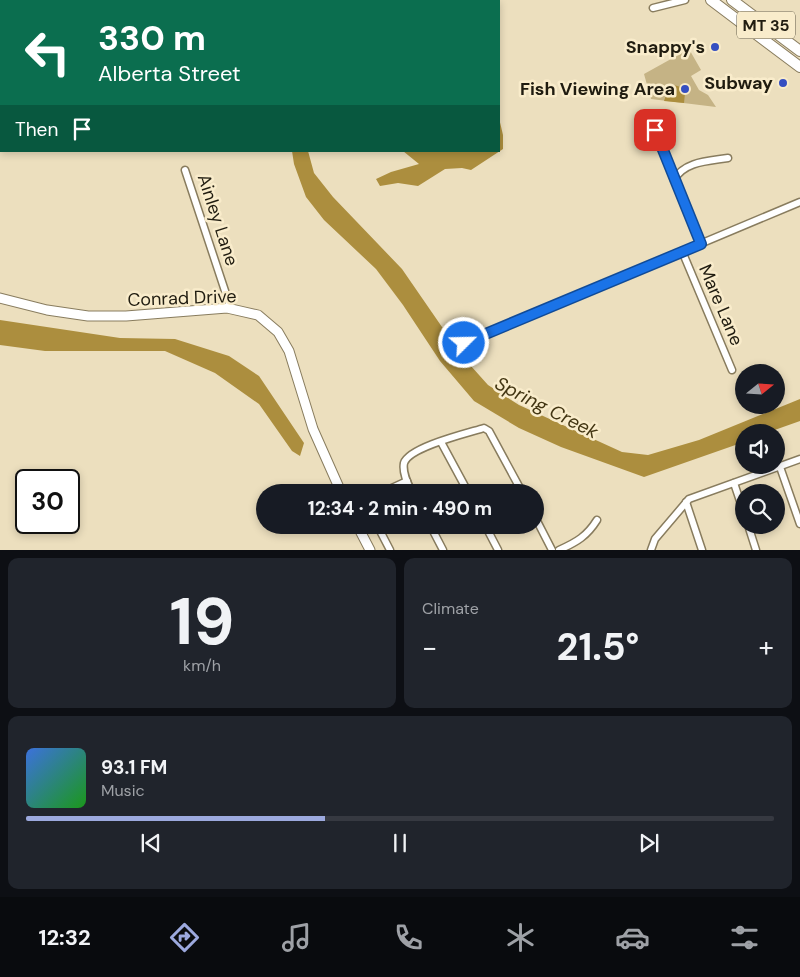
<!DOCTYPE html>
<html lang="en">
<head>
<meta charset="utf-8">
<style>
	:root { --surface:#171b24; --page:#20242c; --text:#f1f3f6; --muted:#9ea1a6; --line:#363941; --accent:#9ca9de }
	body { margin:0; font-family:"DM Sans",sans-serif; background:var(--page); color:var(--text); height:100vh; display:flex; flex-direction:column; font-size:19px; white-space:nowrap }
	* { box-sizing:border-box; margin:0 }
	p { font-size:16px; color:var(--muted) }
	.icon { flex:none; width:28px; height:28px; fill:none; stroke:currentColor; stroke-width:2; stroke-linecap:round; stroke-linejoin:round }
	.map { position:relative; height:550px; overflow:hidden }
	.side { display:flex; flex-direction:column; gap:8px; padding:8px; background:#0d0f14; flex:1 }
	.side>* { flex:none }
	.banner { position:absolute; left:0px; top:0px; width:500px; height:152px; box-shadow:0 2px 8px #0003; background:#0b6e4f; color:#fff; overflow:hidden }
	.needle { width:32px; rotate:72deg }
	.buttons { position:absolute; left:735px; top:364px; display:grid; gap:10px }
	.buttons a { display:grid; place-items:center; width:50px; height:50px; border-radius:50%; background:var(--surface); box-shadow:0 2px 8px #0003; font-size:25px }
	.speed { position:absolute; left:15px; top:469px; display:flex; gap:10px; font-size:25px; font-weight:700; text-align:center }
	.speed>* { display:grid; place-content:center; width:65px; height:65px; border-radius:50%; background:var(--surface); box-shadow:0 2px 8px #0003; line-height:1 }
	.speed .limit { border:2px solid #111; border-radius:8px; background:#fff; color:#111 }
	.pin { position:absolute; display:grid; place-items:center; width:42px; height:42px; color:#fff; margin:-21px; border-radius:10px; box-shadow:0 2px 8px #0006 }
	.me { position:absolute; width:55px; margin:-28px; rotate:67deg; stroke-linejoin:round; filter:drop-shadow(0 0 4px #0008) }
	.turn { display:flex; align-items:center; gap:18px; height:105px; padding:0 15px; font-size:22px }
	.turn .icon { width:65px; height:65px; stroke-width:2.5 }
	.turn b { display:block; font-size:35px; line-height:42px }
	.then { display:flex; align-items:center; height:48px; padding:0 15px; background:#0003; gap:10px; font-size:19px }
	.big { font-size:38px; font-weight:700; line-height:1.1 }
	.side .tile { flex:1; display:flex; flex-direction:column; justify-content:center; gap:8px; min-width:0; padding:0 18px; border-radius:10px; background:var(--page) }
	.side .dial { align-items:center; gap:0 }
	.dial b { font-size:65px; line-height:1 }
	.song { display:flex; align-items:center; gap:15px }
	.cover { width:60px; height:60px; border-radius:8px; background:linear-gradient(135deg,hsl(220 70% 55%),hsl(120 70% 35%)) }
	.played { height:5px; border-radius:2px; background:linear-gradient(90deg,var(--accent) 40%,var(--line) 40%) }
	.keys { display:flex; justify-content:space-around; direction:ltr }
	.heat { display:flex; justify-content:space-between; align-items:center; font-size:28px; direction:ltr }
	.side .tiles { flex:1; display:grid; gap:8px; grid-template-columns:1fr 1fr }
	.tile:last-child { grid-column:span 2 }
	.trip { position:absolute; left:256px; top:484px; width:288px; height:50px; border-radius:25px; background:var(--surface); box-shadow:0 2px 8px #0003; font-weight:700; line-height:50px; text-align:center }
	.tabs { display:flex; height:80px; justify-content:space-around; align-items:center; background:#090b0e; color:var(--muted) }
	.tabs .icon { width:35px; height:35px }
	.tabs .selected { color:var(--accent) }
	.tabs b { font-size:22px; color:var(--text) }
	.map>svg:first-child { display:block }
	.green { fill:#c5b385 }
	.water { fill:#ac8e3e }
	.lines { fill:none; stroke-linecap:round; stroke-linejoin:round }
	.minor-casing { stroke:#887c5e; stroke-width:9 }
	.secondary-casing { stroke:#887c5e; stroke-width:11 }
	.primary-casing { stroke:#887c5e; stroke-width:12 }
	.minor { stroke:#fff; stroke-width:6 }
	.secondary { stroke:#fff; stroke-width:9 }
	.primary { stroke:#fff; stroke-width:10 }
	.route-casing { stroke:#114b97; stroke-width:12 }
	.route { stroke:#1a73e8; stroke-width:9 }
	.poi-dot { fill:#354fc1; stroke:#f9eccb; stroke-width:2 }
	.labels { text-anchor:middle; stroke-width:5; stroke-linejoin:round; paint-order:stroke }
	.shield { fill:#f9eccb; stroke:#615a48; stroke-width:1 }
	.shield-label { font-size:16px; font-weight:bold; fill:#201c10 }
	.poi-label { font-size:18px; font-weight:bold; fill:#201c10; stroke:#f9eccb; text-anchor:end }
	.street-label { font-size:18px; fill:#201c10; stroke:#f9eccb }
	.water-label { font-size:19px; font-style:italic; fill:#433613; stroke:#f9eccb }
</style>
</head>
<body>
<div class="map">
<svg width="800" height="550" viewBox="0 0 800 550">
	<rect width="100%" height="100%" fill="#ecdfbe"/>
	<path class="green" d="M689 49 701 70 691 76 699 90 708 95 716 107 651 99 644 74Z"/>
	<g class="water">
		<path d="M670 84 681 87 685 93 684 103 664 101Z"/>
		<path d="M499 118 503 135V149L471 170 462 168 445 169 418 186 398 183 380 186 376 179 391 172 419 164 403 151H499Z"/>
		<path d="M292 151H308L314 173 333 197 402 269 462 356 488 385 519 405 622 452 648 455 699 440 800 399V421L769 432H744V442L644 477 561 447 519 428 474 401 440 361 403 305 376 269 324 220 306 197 294 164Z"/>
		<path d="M0 320 120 338 175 339 229 356 259 376 304 443 300 456 292 451 259 404 215 373 165 351H45L0 345Z"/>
	</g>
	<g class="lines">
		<defs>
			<g id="minor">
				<path d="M653 8 685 0"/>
				<path d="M655 130 701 243"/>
				<path d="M185 170 231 309"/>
				<path d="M674 180C684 161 710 161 728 158"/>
				<path d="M682 251 732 370"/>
				<path d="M464 343 800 202"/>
				<path d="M441 442 468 492"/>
				<path d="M780 467 800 524"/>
				<path d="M734 483 744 513"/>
				<path d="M383 492 407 481"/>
				<path d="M412 492C408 484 402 473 404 463 409 447 468 433 484 428L489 431 522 492"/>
				<path d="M686 502 702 550"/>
				<path d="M535 517 552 550"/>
				<path d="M377 525 390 550"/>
				<path d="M430 525 443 550"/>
				<path d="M485 525 498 550"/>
				<path d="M748 525 756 550"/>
				<path d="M559 550C577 542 587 536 597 520"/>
				<path d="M651 550 655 539 689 499 800 459"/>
			</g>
			<g id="secondary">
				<path d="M0 298 47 310 88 316H126L227 308 258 315 278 332 289 351 313 429 341 492"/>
				<path d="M357 525 370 550"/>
			</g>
			<g id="primary">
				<path d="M711 0 800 67"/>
				<path d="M732 0 800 51"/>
			</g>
		</defs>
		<use href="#minor" class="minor-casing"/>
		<use href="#secondary" class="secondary-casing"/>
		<use href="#primary" class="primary-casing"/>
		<use href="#minor" class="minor"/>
		<use href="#secondary" class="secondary"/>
		<use href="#primary" class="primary"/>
	</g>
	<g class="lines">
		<defs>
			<path id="route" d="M464 343 701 244 655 130"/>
		</defs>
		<use href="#route" class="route-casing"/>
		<use href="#route" class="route"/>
	</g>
	<g class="poi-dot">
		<circle cx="715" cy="47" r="5"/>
		<circle cx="783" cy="83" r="5"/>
		<circle cx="685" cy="89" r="5"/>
	</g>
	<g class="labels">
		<rect class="shield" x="737" y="11.5" width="58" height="27" rx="4"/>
		<g class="shield-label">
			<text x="766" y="31">MT 35</text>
		</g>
		<g class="poi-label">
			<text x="705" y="53">Snappy's</text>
			<text x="773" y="89">Subway</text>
			<text x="675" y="95">Fish Viewing Area</text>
		</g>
		<g class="street-label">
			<text transform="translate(218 220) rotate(72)" y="6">Ainley Lane</text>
			<text transform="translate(182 298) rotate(-2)" y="6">Conrad Drive</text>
			<text transform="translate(721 305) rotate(67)" y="6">Mare Lane</text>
		</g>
		<g class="water-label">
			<text transform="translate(547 407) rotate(27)" y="7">Spring Creek</text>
		</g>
	</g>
</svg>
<div class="buttons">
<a><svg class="needle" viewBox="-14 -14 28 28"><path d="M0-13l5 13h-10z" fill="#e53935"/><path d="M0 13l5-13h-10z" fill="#9ea1a6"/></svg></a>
<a><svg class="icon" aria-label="sound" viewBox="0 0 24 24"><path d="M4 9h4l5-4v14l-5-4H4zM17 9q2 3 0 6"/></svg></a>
<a><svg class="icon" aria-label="search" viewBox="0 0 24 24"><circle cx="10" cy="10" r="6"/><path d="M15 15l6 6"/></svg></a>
</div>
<div class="speed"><div class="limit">30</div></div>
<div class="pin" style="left:655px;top:130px;background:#d93025"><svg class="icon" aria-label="arrive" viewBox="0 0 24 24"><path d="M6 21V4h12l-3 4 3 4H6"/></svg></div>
<svg class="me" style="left:464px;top:343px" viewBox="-20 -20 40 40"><circle r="17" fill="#1a73e8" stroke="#fff" stroke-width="3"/><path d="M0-11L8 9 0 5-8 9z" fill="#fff"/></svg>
<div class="trip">12:34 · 2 min · 490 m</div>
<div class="banner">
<div class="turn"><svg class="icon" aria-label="left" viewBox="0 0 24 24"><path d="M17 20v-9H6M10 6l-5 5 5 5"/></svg><div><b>330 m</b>Alberta Street</div></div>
<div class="then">Then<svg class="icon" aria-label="arrive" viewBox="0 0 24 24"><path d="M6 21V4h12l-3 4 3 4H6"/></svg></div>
</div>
</div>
<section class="side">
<div class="tiles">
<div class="tile dial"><b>19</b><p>km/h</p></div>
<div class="tile"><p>Climate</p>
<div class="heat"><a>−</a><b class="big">21.5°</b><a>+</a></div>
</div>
<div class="tile">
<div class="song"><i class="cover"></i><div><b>93.1 FM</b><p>Music</p></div></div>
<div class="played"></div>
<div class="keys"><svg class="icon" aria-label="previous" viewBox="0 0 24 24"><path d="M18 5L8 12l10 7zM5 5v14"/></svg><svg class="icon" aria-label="pause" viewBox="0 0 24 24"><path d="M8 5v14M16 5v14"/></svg><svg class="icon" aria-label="next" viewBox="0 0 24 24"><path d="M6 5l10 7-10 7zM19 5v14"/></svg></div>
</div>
</div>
</section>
<nav class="tabs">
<b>12:32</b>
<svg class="icon selected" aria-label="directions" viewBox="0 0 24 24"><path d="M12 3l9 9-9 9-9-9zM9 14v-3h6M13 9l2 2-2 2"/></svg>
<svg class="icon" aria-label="music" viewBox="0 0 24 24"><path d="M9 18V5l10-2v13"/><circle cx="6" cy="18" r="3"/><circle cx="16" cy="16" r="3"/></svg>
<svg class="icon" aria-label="phone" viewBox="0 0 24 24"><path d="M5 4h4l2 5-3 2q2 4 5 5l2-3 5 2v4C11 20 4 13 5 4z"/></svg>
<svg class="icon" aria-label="climate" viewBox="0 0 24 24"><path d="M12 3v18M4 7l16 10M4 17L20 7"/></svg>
<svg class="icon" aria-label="car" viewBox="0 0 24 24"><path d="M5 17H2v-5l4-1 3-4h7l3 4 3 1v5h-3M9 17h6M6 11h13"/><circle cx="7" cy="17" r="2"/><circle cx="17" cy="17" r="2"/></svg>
<svg class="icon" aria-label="filters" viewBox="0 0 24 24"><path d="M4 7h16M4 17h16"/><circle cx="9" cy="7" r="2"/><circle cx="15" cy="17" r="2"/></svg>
</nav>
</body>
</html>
